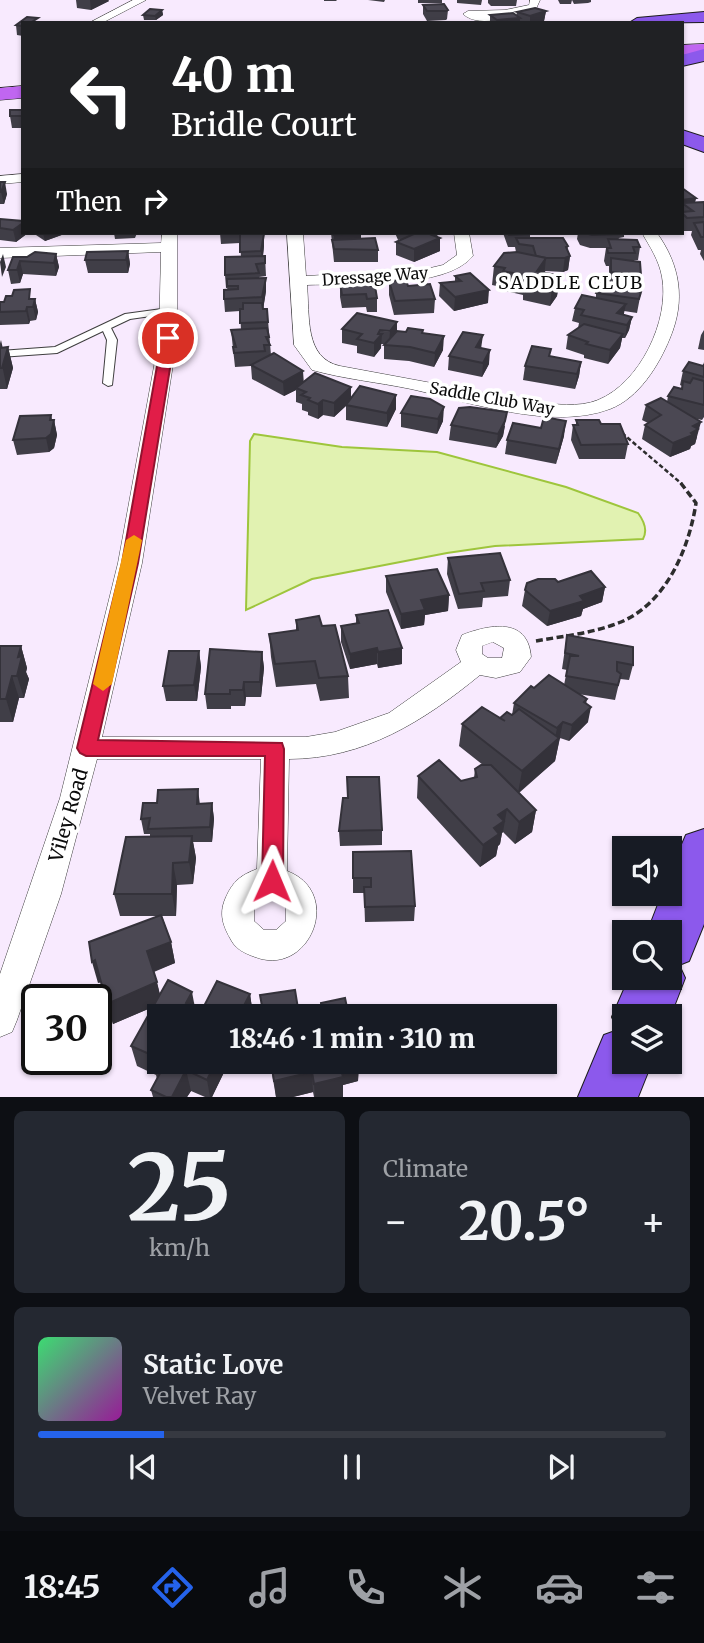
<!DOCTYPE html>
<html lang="en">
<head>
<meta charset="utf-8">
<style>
	:root { --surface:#171b24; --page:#242831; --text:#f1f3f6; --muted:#9ea1a6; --line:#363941; --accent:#2563eb }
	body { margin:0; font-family:Merriweather,serif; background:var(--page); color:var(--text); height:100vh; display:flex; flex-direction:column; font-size:26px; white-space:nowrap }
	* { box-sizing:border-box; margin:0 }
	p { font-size:23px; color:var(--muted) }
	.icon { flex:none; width:38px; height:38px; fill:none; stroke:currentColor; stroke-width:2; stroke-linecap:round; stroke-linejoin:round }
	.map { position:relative; height:1097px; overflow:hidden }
	.panel { display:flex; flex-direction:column; gap:14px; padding:14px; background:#0d0f14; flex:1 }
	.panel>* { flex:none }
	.hud { position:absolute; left:21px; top:21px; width:663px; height:214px; border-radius:0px; box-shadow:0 2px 5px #0004; background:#202124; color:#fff; overflow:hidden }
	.fabs { position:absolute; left:612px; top:836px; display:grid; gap:14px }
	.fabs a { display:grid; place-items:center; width:70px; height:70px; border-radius:0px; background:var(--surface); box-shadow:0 2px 5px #0004; font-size:35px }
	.speed { position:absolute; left:21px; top:984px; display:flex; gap:14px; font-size:35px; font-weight:700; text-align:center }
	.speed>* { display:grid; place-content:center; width:91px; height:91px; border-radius:50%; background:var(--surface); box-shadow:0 2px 5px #0004; line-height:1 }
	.speed .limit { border:4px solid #111; border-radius:10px; background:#fff; color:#111 }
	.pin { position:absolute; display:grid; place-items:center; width:60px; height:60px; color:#fff; margin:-30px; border:4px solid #fff; border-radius:50%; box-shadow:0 2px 7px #0007 }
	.me { position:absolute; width:77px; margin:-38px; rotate:1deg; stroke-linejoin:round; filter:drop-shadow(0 0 5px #0008) }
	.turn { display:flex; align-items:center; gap:24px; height:147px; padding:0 35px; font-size:32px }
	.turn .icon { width:91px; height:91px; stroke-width:2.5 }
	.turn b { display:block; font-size:49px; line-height:60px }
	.then { display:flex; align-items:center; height:66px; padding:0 35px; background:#0003; gap:14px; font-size:26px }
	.big { font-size:52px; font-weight:800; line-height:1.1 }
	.panel .widget { flex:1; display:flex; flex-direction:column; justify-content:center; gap:10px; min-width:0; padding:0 24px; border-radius:10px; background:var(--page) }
	.panel .dial { align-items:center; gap:0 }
	.dial b { font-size:91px; line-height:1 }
	.song { display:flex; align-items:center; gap:21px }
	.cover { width:84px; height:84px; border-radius:10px; background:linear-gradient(135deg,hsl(140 70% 55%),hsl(300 70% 35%)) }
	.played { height:7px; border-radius:4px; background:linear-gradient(90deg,var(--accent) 20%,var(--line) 20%) }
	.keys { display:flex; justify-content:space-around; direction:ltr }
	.heat { display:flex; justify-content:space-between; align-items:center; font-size:38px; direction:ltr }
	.panel .tiles { flex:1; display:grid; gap:14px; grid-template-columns:1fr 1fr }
	.widget:last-child { grid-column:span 2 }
	.trip { position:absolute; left:147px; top:1004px; width:410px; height:70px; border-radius:0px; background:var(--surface); box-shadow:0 2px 5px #0004; font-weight:800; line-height:70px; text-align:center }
	.dock { display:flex; height:112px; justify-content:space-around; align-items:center; background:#090b0e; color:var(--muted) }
	.dock .icon { width:49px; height:49px }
	.dock .selected { color:var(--accent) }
	.dock b { font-size:32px; color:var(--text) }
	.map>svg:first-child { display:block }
	.water { fill:#e1f2b1; stroke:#9ec53c; stroke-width:2 }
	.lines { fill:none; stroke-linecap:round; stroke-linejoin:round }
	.service-casing { stroke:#3e3e3e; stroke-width:2 }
	.minor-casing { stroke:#3e3e3e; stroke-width:1 }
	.primary-casing { stroke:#1c1c1c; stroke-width:1 }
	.motorway-casing { stroke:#1c1c1c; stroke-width:2 }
	.path-far1 { stroke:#2d2d2d; stroke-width:2.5; stroke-dasharray:4.5 2.5; stroke-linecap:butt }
	.path { stroke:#2d2d2d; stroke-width:3.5; stroke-dasharray:7 3.5; stroke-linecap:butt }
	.service { fill:#fff; fill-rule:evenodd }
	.minor { fill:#fff; fill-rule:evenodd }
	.primary { fill:#c066f1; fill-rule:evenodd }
	.motorway { fill:#8c59ec; fill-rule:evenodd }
	.wall { fill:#403e47 }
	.shaded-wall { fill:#34323a }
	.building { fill:#4b4853; stroke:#34323a; stroke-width:2 }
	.route { fill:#e11d48; stroke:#92132f; stroke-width:2 }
	.slow { fill:#f59e0b }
	.labels { text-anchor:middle; stroke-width:7; stroke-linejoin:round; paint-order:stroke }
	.far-street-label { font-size:16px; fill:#0b0b0b; stroke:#fff }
	.far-neighbourhood-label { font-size:18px; letter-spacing:2px; fill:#0b0b0b; stroke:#fff }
	.street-label { font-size:19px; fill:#0b0b0b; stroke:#fff }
</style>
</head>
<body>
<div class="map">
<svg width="704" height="1097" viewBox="0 0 704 1097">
	<rect width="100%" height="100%" fill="#f8eafe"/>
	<path class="water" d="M254 434 342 447 437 452 566 487 638 513C644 521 648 530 643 539L495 546 447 553 312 579 246 610 250 441Z"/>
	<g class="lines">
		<defs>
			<path id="service" d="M169 308 172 309V313L130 319 111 328 117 340 112 385 108 386 103 383 107 340 103 331 57 353 0 357V351L55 347 125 314Z"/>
			<g id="minor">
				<path d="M133 0H146L102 23H89Z"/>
				<path d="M530 0H540L536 9C516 14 481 30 463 14L468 11 505 10 529 5Z"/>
				<path d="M23 174V182L0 184V176Z"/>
				<path d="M162 233H177V339L142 563 102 737H306L335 732 389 713 461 662 456 650 462 635C488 625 528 616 531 657L520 672 496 678 480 675C424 721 364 759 289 759L287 871C344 892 310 978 255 957 244 953 235 949 230 938 222 924 219 912 226 897 233 881 241 875 257 869L261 759H97L61 894 17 1020 12 1032 0 1037V974L60 798 118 563 159 339 161 252 0 258V248L161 243ZM493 642 504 648 502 658H488L482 654V646ZM265 894H275L286 904V921L276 930H264L254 921V904Z"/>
				<path d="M287 233H303L306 276 426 269 443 265 457 255 454 233H469L473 256C445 290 350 283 307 285 310 316 304 358 340 366L534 402C554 404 579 408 598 400 640 383 670 320 662 277 659 260 650 247 642 233H657C680 265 686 300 670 338 659 365 639 398 610 409 552 431 469 402 411 389 377 382 344 379 312 370L294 345Z"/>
			</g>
			<g id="primary">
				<path d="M704 44V54L682 55V45Z"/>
				<path d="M23 86V98L0 100V88Z"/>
			</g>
			<g id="motorway">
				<path d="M704 12V22L629 23 637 18Z"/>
				<path d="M704 49V61L682 66V55Z"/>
				<path d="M682 130 704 137V152L682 144Z"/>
				<path d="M704 829V924L689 961 679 965 685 978 670 1017H625V1062H652L638 1097H578L604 1035 618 1030 612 1017 629 978H670V933H647L662 894H670V872L686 835Z"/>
			</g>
		</defs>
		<use href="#service" class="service-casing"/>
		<use href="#minor" class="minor-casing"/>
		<use href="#primary" class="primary-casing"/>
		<use href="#motorway" class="motorway-casing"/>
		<path class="path-far1" d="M622 433 682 484"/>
		<path class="path" d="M536 641C564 636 594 633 621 622 666 603 689 549 696 503L680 482"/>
		<use href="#service" class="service"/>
		<use href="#minor" class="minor"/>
		<use href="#primary" class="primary"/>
		<use href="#motorway" class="motorway"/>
	</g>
	<g class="wall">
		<path d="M76 0H108L109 1 91 10 77 8Z"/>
		<path d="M324 0H337L336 1H324Z"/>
		<path d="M368 0H385L384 2Z"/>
		<rect x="418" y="0" width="24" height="3"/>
		<path d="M457 0H482L481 5 457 3Z"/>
		<path d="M488 0H517L516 6H491L488 3Z"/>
		<path d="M558 0H572L571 4H560Z"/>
		<path d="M572 0H591V2L588 3 574 4Z"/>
		<path d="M423 5 448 10 447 19 446 20 427 21 423 14Z"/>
		<path d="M162 10 163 15 156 20H144L143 15Z"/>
		<path d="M546 11 544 21 537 23H490V15L516 16 517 12Z"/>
		<path d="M23 23V36L17 35 16 25Z"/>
		<path d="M23 110V128H12L10 116Z"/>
		<path d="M0 182 7 194 4 204H0Z"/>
		<path d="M682 188 696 198 695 202H704V261L700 254 701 250H698L691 235 692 231H684L682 229Z"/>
		<path d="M0 219 28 233 16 242 0 240Z"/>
		<path d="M33 233H67L45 241Z"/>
		<path d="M114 233H137L135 238 115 239Z"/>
		<path d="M220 233H264V246L263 256H265L266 276 259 277 266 291 263 309H267L271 355 303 382 351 387V399L396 409 387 427 346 420V406L334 417 323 415 318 419 308 415V412L302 410V404L296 402V390L284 396 252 379 251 366 235 367 231 330H241L240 311 225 312 224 299 228 290 227 288H226L225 275 241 257 240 243 221 244Z"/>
		<path d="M331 233H361V239L378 250V262H334Z"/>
		<path d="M395 233H437L440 251 414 262 396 255V242L402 239 398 240Z"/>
		<path d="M503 233H530V238L567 251 570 256 568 270 563 272 545 271V273L560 276 557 296 550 306 523 300V295L501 290V287L492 285 494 266 516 252 515 247H508Z"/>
		<path d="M578 233H624V237L619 238 618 240 640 247 638 260H634V261L641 275 638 288H635L634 291 641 292 637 313 624 311V315L632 317 629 330 625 338H622L620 348 608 364 584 358V355L566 349 568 335 578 328 579 323 572 321 575 308 596 298V293L609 278V266H606L604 261 606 248H590L580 245 577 239Z"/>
		<path d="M128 251 130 264 128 273H88L85 260Z"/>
		<path d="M56 254 59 267 56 276 23 274 20 283 11 284 8 270 27 257Z"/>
		<path d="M455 276 488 303 454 311 439 296 440 283 455 281Z"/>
		<path d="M389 281 435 299 434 313 394 315 389 295Z"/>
		<path d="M340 283 369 286 377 298V312H367L366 307 342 308 340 297Z"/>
		<path d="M35 299 38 312 36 320 30 321 29 324 0 325V302Z"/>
		<path d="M342 329 423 333 443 350 434 367 409 361 384 359V345L385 344H381V348L374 357 357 353V346L342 343Z"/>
		<path d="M704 330V350L698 349 701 335Z"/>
		<path d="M0 340 2 347H8L13 368 7 389H0Z"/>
		<path d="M481 348 489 364 482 377 448 370 449 356Z"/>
		<path d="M550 356 581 362 579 376 575 389 523 380 525 366Z"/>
		<path d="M704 362V417L702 420 693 418 697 437 695 444 691 446 690 449 670 457 642 439 645 425 648 423 642 420 646 405 667 402 668 396 681 389 682 386 680 385 683 371 703 366Z"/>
		<path d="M430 399 443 421 437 434 401 427V413Z"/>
		<path d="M52 420H54L57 435 54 448 49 452 17 455 13 440Z"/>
		<path d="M576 420 601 424 628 444 625 459H579L571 440 573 425H576Z"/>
		<path d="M451 425 505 426 503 436 496 448 449 440Z"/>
		<path d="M564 436 556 464 505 454 507 440Z"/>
		<path d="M448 558 510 580 508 596 483 598 482 607 458 609 447 574Z"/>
		<path d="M386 576 449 595 448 611 425 615 424 625 401 629 386 592Z"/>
		<path d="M558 582 605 587 602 602 583 609 581 616 547 626 522 606 525 590Z"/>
		<path d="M356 615 402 664 378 668 377 664 350 669 341 642V626L356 623Z"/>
		<path d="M296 620 322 626 348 676 349 698 320 701 316 684 276 687 271 657 269 634 296 630Z"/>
		<path d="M567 635 633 665 629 680 620 679 615 700 578 694 586 703 588 722 569 741 560 738 555 761 519 793 536 810 532 832 515 844 503 832 502 833 500 844 498 846 496 856 480 867 417 798 418 776 461 781 474 778 475 769 483 765 459 746 462 724 500 718 512 715 514 703 534 688 564 685 567 670 562 669Z"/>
		<path d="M0 646H21L27 668 26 672 29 679 24 698H19L13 722H0Z"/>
		<path d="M199 651 201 667 197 701H166L163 686Z"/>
		<path d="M262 652 264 668 261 697H246L245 706H231V709H207L205 694Z"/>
		<path d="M347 777 382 830V845L340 846 339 831 347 798Z"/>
		<path d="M212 803 214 819 212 842H193L196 858 193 884 177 885 176 916H162L171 942 175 963 154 972 160 995 202 1010 250 994 253 1015 159 1017V1062H229L212 1097H205L191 1091 187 1097H153L151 1090 157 1079 156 1075 137 1066 131 1046 153 1007 113 1024 101 982 98 983 158 916H120L114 894 150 836V834H144L141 819 200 804Z"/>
		<path d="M353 852 415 906 414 921 365 922 364 893H353Z"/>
		<path d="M270 1062H359L358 1081 343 1085V1097H314L313 1092 293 1097H276Z"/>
	</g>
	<g class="shaded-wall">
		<path d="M90 0H108L109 1 91 10Z"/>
		<path d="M162 10 163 15 156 20 155 16Z"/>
		<path d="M546 11 544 21 537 23H530V16Z"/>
		<path d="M520 18V23H497V20Z"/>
		<path d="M5 182 7 194 4 204 1 192Z"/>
		<path d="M696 198 693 210 682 204V200Z"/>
		<path d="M23 223V233H28L16 242 13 230Z"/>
		<path d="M43 233H67L45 241Z"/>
		<path d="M353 233H361V245L334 248V235Z"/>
		<path d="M264 234V246L262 264 261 251Z"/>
		<path d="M440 238V251L414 262V249Z"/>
		<path d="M568 246 566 258 570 256 568 270 563 272 566 247Z"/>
		<path d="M128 251 130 264 128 273 126 260Z"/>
		<path d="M3 254 6 267 2 277 0 262Z"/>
		<path d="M56 254 59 267 56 276 54 263Z"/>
		<path d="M546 258 544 278 537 271Z"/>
		<path d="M20 261 23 274 20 283 17 270Z"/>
		<path d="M560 276 557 296 550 306 552 286Z"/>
		<path d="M266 278V291L263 310 262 297Z"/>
		<path d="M489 290 488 303 454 311 455 297Z"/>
		<path d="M35 299 38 312 36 320 33 307Z"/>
		<path d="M626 304 623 318 617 313Z"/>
		<path d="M27 307 30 321 29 324 26 311Z"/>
		<path d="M632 317 629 330 625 338 627 325Z"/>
		<path d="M397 322V335L389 344 390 331Z"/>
		<path d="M380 330V336L382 334 381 348 374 357V343L378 334Z"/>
		<path d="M623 334 620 348 608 364 610 350Z"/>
		<path d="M483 335 481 349 476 347Z"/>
		<path d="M444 336 443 350 434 367 435 353Z"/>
		<path d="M1 340 5 358 8 347 13 368 7 389 0 355Z"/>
		<path d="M490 350 489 364 482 377 483 363Z"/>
		<path d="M581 362 579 376 575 389 577 374Z"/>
		<path d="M303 371 304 385 296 388V390L284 396 283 382Z"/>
		<path d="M351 387V401L334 417V403Z"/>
		<path d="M396 395V409L387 427V413Z"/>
		<path d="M323 400V415L318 419V404Z"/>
		<path d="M444 407 443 421 437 434 438 419Z"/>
		<path d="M507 412 503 436 496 448 498 434Z"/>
		<path d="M51 415 53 424 54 420 57 435 54 448 49 452 46 438Z"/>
		<path d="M566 421 564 436 556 464 559 449Z"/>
		<path d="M701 422 695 444 691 446 690 449 670 457 673 443 693 426Z"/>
		<path d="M605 587 602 602 583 609 581 616 547 626 550 611 580 596Z"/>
		<path d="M449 595 448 611 425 615 424 625 401 629V614L421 600Z"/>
		<path d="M21 646 27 668 26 672 29 679 24 698 17 676 18 657Z"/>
		<path d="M377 648V664L350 669V654Z"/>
		<path d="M402 648V664L378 668V652Z"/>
		<path d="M199 651 201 667 197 701 194 685Z"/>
		<path d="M262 652 264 668 261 697 260 682Z"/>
		<path d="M12 676 19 698 13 722 6 699Z"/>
		<path d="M244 682 246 697 245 706 243 690Z"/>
		<path d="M587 699 584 714 591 707 588 722 569 741 572 725 584 702Z"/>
		<path d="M563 722 555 761 518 793 522 771 554 743 557 728Z"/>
		<path d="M198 789 200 805 197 804Z"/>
		<path d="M212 803 214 819 212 842 210 827Z"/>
		<path d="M507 809 503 832 502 833 500 844 498 846 496 856 480 867 483 845 494 828 498 815Z"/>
		<path d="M536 810 532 832 515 844 519 822Z"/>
		<path d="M192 836 196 858 193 884 189 862Z"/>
		<path d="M173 863 177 885 176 916 172 894Z"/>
		<path d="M171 942 175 963 152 972 147 951Z"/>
		<path d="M95 960 101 982 98 983 92 962Z"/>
		<path d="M157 982 162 1003 113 1024 107 1004Z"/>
		<path d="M192 992 196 1013 186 1003Z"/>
		<path d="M250 994 253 1015 251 1017H238Z"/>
		<path d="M216 1062H229L212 1097H210L207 1080Z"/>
		<path d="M353 1062H359L358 1081 343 1085V1097H315L314 1084 340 1065Z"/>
		<path d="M186 1070 191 1091 187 1097H172Z"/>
		<path d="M312 1072 313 1092 293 1097H276L274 1081Z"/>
	</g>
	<g class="building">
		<path d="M444 4 448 10 446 11H427L423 5Z"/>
		<path d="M535 8 546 11 530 16 517 12Z"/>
		<path d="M150 9 162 10 155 16 143 15Z"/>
		<path d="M513 13 520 18 497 20 490 15Z"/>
		<path d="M27 17 38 18 30 23H23V26L16 25Z"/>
		<rect x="10" y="110" width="13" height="6"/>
		<path d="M0 182H5L1 192H0Z"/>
		<path d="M682 188 696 198 682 200Z"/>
		<path d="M704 202V217L687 218 682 213V212L693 211 682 203Z"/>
		<path d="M0 219 23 221V223L13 230 0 228Z"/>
		<path d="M704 222V237H701L694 223Z"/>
		<path d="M333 233H353L334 235Z"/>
		<path d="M416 233H427L440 238 414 249 396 242Z"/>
		<path d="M509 233H530V234L509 235Z"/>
		<path d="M585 233H618L619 234 592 235Z"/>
		<path d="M240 234H264L261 251 240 252Z"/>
		<path d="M375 238 378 250 334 249 332 240Z"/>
		<path d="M516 238H563L568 246 566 247 570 256 565 258H546L536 256 533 246 519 244Z"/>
		<path d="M608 239 637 240 640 247H633L635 253H608L607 248H611Z"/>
		<path d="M128 251 126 260H85L87 252Z"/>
		<path d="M35 252 56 254 54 263 20 261 17 270H8L13 257H27Z"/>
		<path d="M517 252 546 258 537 271 560 276 552 286 525 280 528 276 503 271 505 268 494 266 504 253Z"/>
		<path d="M265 256V263L256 264 259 273 225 275V257Z"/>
		<path d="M611 258 640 262 641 275 611 272Z"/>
		<path d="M470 273 489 290 455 297 440 283 461 281 455 276Z"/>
		<path d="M601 277 636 282 634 291 641 292 639 299 596 293Z"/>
		<path d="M266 278 262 297 224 299V290L238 289V286H227V279Z"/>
		<path d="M406 280 408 286 430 284 435 299 395 301 389 281Z"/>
		<path d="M340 283H368L369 286H375L377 298 367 299 366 294 342 295Z"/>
		<path d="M30 289 29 299H35L33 307H27L26 311 0 312V302H4L6 296H12L14 290Z"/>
		<path d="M582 295 626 304 617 313 632 317 627 325 581 315 584 310 575 308Z"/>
		<path d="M243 303H262L263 309H267L268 322 240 323V309H243Z"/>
		<path d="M357 313 397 322 390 331 380 330 378 334H382L374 343 357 339 362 334 342 329Z"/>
		<path d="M584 324 623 334 610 350 586 344 588 342 568 335Z"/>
		<path d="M267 328 269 337H266L270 345H264L265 351 234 353 233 347H236L231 330Z"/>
		<path d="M408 328 423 330 422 333 444 336 435 353 410 347 384 345 397 331 406 332Z"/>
		<path d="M463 332 483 335 476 347 490 350 483 363 449 356Z"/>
		<path d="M532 346 551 349 549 356 581 362 577 374 525 366Z"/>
		<path d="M8 347 2 368H0V348Z"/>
		<path d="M274 353 303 371 283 382 251 365Z"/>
		<path d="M689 362 703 366 704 365V377L683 371Z"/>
		<path d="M315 373 351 387 334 403 323 400 318 404 308 400 310 398 301 395 306 392 296 388Z"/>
		<path d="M693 378 704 381V405L668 396 674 387 682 389 683 381 690 383Z"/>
		<path d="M360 386 396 395 387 413 346 405Z"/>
		<path d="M411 396 430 399 444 407 438 419 401 413Z"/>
		<path d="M661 398 701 422 693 426 698 429 691 433 693 435 673 443 645 425 661 415 646 405Z"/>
		<path d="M470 407 507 412 505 421 498 434 451 425 459 408Z"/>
		<path d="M51 415 50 420H54L51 434 46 438 13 440 20 416Z"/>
		<path d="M544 417 566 421 559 449 507 440 513 423 541 428Z"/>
		<path d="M576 420H599L601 424H620L628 444 581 445 573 425H578Z"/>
		<path d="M500 553 510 580 481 583 484 591 459 594 448 558Z"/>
		<path d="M437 569 449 595 421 600 425 610 401 614 386 576Z"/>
		<path d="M591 571 605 587 580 596 584 601 550 611 525 590 527 583 538 579H555L558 582Z"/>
		<path d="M388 610 402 648 378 652 377 648 350 654 341 626 359 623 356 615Z"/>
		<path d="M319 616 322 626 335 625 348 676 319 678 315 661 275 664 269 634 298 630 296 620Z"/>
		<path d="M567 635 633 647V665L617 662V671L621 674 618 685 566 676 570 656H579L565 653Z"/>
		<path d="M0 646H21L18 657 22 656 17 676H12L6 699H0Z"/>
		<path d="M210 649 262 652 260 682H244L243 690H230V694H205Z"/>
		<path d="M169 651H199L194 685 163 686Z"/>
		<path d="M549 675 587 699 584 702 591 707 572 725 563 722 557 728 514 703 531 686 534 688Z"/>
		<path d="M482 707 505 721 500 718 507 712 512 715 519 709 559 738 522 771 462 724Z"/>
		<path d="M439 760 461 781 477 777 475 769 481 765H491L536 810 519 822 507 809 498 815 504 821 494 828 499 834 483 845 418 776Z"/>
		<path d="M347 777H379L382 830 339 831 343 798H348Z"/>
		<path d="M198 789 197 804 212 803 210 827 148 829 150 818 141 819 143 803H157L158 790Z"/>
		<path d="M192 836 189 862 173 863 172 894H114L126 837Z"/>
		<path d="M411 851 415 906 365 907 364 887H371V878H353V852Z"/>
		<path d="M161 915 171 942 147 951 157 982 107 1004 95 960 92 962 89 942Z"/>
		<path d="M168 980 192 992 186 1003 202 1010 217 981 250 994 238 1017H159V1060L152 1059 154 1056 131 1046Z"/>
		<path d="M295 990 299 1015 315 1011 316 1015 322 1014 321 1003 345 998 349 1017H264L260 995Z"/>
		<path d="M166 1062H216L207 1080 186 1070 172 1097H166L151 1090Z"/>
		<path d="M271 1062H353L340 1065 343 1077 314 1084 312 1072 274 1081Z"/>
	</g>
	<path class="route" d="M168 335 175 338 138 563 98 740 282 743 284 749 283 881 280 888 272 891 265 888 262 881 265 756H86L80 753 77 748 122 563 162 338Z"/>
	<path class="slow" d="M134 535 142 540 112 684 103 691 93 684 126 540Z"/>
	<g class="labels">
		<g class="far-street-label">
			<text transform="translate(375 276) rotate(-4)" y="6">Dressage Way</text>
			<text transform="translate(492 398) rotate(10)" y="6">Saddle Club Way</text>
		</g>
		<g class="far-neighbourhood-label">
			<text x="571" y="289">SADDLE CLUB</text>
		</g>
		<g class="street-label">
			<text transform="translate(68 815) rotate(-74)" y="7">Viley Road</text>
		</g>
	</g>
</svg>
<div class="fabs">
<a><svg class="icon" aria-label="sound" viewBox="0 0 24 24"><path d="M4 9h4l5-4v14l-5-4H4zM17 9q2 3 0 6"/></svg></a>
<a><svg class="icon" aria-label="search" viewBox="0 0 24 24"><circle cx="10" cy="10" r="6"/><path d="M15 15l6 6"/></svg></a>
<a><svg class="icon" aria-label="layers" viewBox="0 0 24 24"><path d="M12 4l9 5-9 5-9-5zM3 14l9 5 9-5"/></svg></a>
</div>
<div class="speed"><div class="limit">30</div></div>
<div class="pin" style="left:168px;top:338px;background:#d93025"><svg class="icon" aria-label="arrive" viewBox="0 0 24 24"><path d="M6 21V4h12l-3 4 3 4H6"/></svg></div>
<svg class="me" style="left:272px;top:881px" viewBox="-20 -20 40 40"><path d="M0-17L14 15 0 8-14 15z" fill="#e11d48" stroke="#fff" stroke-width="4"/></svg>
<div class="trip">18:46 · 1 min · 310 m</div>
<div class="hud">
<div class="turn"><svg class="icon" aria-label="left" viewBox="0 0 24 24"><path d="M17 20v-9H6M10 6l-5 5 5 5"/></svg><div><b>40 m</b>Bridle Court</div></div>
<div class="then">Then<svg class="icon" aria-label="right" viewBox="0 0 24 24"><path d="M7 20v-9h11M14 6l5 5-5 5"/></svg></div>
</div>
</div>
<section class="panel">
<div class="tiles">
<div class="widget dial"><b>25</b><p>km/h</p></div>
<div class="widget"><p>Climate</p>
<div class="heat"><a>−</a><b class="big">20.5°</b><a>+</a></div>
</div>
<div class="widget">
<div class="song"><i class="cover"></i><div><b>Static Love</b><p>Velvet Ray</p></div></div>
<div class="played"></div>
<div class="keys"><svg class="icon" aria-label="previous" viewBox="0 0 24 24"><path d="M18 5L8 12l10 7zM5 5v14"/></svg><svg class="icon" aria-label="pause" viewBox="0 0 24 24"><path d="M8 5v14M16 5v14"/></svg><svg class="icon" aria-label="next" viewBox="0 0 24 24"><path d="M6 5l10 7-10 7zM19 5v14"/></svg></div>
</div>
</div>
</section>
<nav class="dock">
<b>18:45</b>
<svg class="icon selected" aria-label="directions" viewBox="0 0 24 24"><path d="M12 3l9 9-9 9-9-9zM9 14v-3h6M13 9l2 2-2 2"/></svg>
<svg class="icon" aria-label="music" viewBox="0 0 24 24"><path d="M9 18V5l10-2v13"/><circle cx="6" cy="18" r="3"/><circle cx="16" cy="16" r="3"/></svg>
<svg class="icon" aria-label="phone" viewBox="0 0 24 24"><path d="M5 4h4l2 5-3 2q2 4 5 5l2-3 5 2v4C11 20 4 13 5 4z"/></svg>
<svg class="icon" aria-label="climate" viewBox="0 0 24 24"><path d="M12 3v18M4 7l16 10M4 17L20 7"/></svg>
<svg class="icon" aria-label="car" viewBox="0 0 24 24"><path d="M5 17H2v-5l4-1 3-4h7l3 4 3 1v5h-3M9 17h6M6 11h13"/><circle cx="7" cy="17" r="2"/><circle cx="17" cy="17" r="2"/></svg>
<svg class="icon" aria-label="filters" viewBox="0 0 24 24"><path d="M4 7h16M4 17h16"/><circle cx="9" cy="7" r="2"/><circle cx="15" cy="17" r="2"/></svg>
</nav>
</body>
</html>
